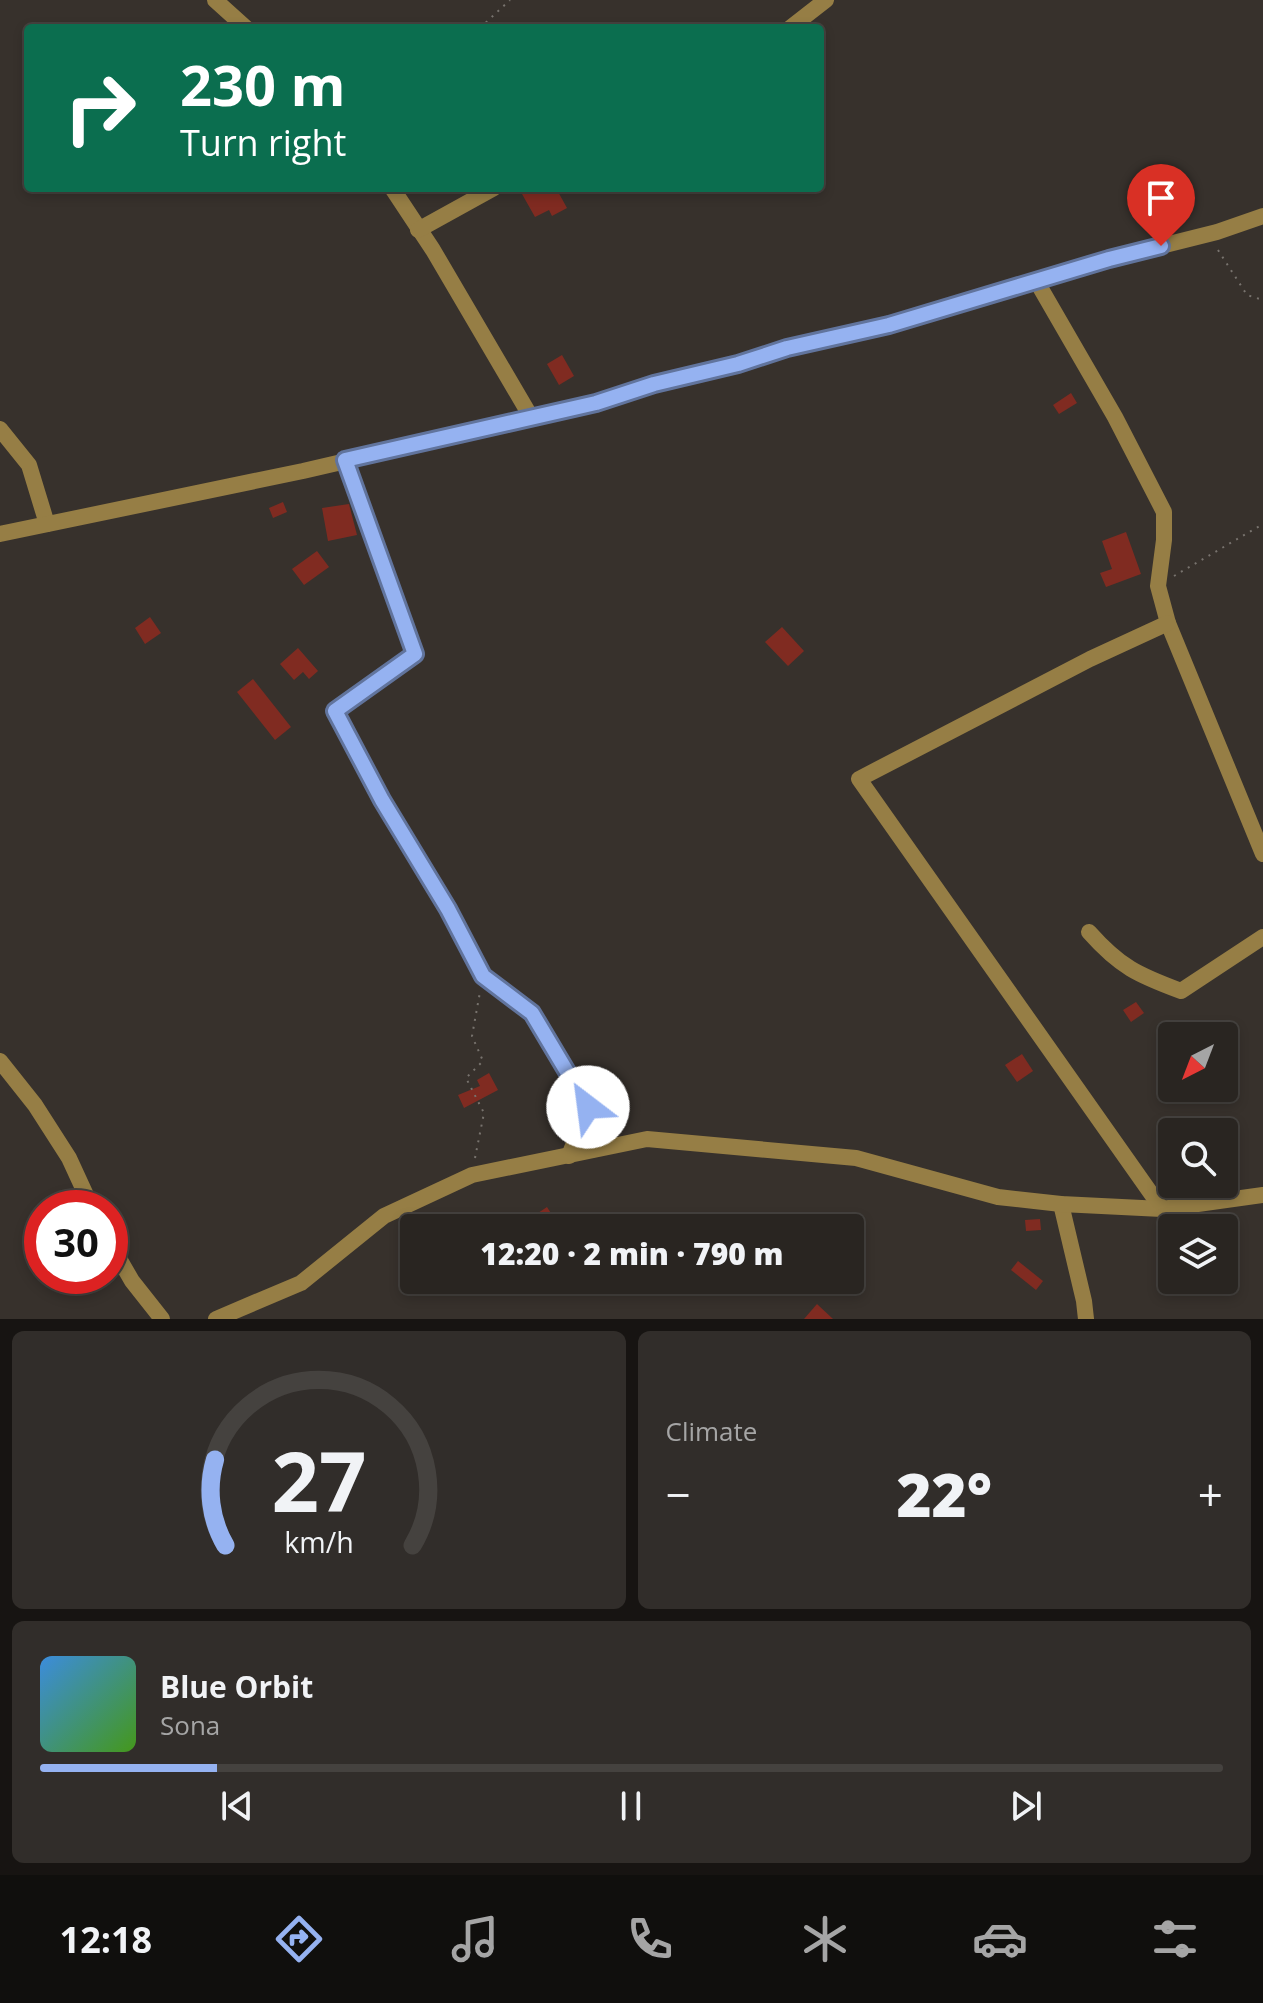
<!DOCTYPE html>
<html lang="en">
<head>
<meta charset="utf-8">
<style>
	:root { --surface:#292521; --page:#312d2a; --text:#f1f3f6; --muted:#a5a5a5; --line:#45423f; --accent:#95b2f1 }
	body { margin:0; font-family:"Open Sans",sans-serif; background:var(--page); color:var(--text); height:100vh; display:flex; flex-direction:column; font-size:30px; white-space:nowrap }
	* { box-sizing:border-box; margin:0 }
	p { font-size:26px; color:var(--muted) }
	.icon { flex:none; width:44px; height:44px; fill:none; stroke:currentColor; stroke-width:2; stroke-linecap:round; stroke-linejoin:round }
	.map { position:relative; height:1319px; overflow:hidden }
	.sheet { display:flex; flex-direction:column; gap:12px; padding:12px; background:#171412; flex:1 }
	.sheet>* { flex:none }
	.top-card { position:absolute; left:24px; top:24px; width:800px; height:168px; border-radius:8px; box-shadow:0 4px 12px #0003,0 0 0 2px var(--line); background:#0b6e4f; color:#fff; overflow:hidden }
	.needle { width:52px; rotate:222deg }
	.tools { position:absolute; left:1158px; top:1022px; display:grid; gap:16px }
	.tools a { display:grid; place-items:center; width:80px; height:80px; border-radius:8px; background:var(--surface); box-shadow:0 4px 12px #0003,0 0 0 2px var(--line); font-size:40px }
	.speed { position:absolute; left:24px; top:1190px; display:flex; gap:16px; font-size:40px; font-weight:700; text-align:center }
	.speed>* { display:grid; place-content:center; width:104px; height:104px; border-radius:50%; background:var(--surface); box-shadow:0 4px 12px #0003,0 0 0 2px var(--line); line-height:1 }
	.speed .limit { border:12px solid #d22; background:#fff; color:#111 }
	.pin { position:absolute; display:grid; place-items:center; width:68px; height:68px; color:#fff; margin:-82px -34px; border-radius:50% 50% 50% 0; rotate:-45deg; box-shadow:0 0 8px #0007 }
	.pin .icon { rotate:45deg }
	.me { position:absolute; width:88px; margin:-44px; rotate:330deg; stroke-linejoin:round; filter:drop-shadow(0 0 6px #0008) }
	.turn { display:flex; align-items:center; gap:28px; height:168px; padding:0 24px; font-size:36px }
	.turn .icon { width:104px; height:104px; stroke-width:2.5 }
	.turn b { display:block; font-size:56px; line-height:68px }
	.big { font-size:60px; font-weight:800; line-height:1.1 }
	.sheet .widget { flex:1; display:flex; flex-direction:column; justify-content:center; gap:12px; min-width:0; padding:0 28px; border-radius:12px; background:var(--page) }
	.sheet .dial { align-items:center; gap:0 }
	.dial svg { height:208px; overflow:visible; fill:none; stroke:var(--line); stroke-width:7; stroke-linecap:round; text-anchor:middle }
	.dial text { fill:var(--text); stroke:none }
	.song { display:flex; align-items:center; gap:24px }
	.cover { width:96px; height:96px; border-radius:12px; background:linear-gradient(135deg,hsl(210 70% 55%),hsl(100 70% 35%)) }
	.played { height:8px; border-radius:4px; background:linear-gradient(90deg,var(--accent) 15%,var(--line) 15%) }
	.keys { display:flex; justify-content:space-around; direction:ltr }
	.heat { display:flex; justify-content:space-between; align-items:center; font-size:44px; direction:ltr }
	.sheet .tiles { flex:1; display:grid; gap:12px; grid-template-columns:1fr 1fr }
	.widget:last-child { grid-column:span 2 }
	.trip { position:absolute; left:400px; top:1214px; width:464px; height:80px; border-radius:8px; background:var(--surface); box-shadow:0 4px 12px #0003,0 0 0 2px var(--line); font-weight:800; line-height:80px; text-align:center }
	.tabs { display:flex; height:128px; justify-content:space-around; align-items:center; background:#100f0d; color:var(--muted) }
	.tabs .icon { width:56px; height:56px }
	.tabs .on { color:var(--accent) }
	.tabs b { font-size:36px; color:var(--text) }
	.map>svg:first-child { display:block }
	.building { fill:#802b21 }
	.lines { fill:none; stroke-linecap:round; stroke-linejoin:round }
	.path { stroke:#78736e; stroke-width:2; stroke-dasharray:2 6; stroke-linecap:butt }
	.minor { stroke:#967e45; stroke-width:16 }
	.route-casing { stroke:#61749d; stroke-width:20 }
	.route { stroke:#95b2f1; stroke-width:14 }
</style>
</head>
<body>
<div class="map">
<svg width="1263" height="1319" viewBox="0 0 1263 1319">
	<rect width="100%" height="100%" fill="#37312c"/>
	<g class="building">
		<path d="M533 188H556L567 208 552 216 549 210 535 217 522 194Z"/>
		<path d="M562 355 574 376 559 385 547 364Z"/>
		<path d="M1071 393 1077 403 1059 414 1053 405Z"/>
		<path d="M283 502 287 512 273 518 269 508Z"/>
		<path d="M349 504 357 535 328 541 322 508Z"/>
		<path d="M1126 532 1141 574 1106 587 1100 573 1112 569 1102 541Z"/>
		<path d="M317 551 329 567 304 585 292 569Z"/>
		<path d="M150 617 161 633 145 644 135 628Z"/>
		<path d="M782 627 804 651 788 666 765 642Z"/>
		<path d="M298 648 318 671 309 679 303 672 294 680 280 664Z"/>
		<path d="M253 679 291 727 275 740 237 692Z"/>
		<path d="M1136 1002 1144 1013 1131 1022 1123 1010Z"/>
		<path d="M1022 1054 1033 1071 1017 1082 1005 1065Z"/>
		<path d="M489 1073 498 1090 464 1108 458 1095 480 1086 477 1080Z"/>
		<path d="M547 1207 554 1218 535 1228 529 1219Z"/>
		<path d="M1040 1219 1041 1230 1026 1231 1025 1220Z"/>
		<path d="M1018 1261 1043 1281 1036 1290 1011 1270Z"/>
		<path d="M817 1304 833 1319H804Z"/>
	</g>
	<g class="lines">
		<g class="path">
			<path d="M480 28 510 0"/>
			<path d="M1218 250 1247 295 1263 300"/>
			<path d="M1174 576 1263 524"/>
			<path d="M475 1158 484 1113 466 1078 483 1061 472 1036 480 992"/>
		</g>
		<g class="minor">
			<path d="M215 0 246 28"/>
			<path d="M790 28 826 0"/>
			<path d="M392 188 433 250 531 417"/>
			<path d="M418 230 494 188"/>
			<path d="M1037 282 1115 417 1164 512V540L1158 586 1168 623 1263 854"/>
			<path d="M0 429 29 465 47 524"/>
			<path d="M345 460 415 654 335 711 382 800 448 909 483 976 532 1013 588 1107 569 1156"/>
			<path d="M0 534 303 471 596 403 654 384 738 364 787 348 889 325 1109 259 1217 232 1263 216"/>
			<path d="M1089 932C1120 967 1138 975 1181 991L1263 937"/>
			<path d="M0 1061 35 1105 69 1158 92 1208"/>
			<path d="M1061 1204 1084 1301 1086 1319"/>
			<path d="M1162 1209 859 779 1090 659 1168 623"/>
			<path d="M110 1243 132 1281 162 1319"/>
			<path d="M216 1319 301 1283 384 1216 472 1175 647 1139 856 1158 998 1197 1061 1204 1162 1209 1263 1195"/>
		</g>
	</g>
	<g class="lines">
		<defs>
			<path id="route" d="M588 1107 532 1013 483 976 448 909 382 800 335 711 415 654 345 460 596 403 654 384 738 364 787 348 889 325 1109 259 1161 246"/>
		</defs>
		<use href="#route" class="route-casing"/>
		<use href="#route" class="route"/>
	</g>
</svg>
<div class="tools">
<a><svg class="needle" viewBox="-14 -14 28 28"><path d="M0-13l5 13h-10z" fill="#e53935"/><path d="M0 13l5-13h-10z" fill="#a5a5a5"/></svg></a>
<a><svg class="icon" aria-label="search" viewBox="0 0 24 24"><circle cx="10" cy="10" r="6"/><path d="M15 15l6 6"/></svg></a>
<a><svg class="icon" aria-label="layers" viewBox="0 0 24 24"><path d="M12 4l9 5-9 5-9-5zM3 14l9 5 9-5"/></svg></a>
</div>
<div class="speed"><div class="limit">30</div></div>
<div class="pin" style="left:1161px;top:246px;background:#d93025"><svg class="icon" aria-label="arrive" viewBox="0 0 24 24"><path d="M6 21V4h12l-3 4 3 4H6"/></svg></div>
<svg class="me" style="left:588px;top:1107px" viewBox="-20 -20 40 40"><circle r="19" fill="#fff"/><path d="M0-13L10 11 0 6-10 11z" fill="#95b2f1"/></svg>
<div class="trip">12:20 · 2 min · 790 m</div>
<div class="top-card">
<div class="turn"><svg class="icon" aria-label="right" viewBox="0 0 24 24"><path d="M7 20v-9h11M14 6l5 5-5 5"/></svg><div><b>230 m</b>Turn right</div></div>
</div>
</div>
<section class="sheet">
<div class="tiles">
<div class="widget dial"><svg viewBox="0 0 100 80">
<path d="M14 69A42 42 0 1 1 86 69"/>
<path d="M14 69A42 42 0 0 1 10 36" stroke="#95b2f1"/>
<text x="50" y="56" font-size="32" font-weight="700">27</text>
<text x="50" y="72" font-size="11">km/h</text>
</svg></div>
<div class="widget"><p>Climate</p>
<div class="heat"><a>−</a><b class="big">22°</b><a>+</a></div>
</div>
<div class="widget">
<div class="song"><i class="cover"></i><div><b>Blue Orbit</b><p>Sona</p></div></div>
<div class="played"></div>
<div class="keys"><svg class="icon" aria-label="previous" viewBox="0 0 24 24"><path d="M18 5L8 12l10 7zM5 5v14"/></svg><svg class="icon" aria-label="pause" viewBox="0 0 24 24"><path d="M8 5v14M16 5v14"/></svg><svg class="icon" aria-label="next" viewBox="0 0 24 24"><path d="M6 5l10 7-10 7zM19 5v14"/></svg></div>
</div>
</div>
</section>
<nav class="tabs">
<b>12:18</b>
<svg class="icon on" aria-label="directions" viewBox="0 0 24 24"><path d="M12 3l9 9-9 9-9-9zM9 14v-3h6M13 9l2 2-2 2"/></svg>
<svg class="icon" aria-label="music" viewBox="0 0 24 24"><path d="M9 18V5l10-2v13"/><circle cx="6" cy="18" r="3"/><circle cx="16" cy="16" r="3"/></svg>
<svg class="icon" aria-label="phone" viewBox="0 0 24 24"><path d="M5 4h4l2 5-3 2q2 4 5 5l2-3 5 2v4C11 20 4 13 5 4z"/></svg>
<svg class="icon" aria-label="climate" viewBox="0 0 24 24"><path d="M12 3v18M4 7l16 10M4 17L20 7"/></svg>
<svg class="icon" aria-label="car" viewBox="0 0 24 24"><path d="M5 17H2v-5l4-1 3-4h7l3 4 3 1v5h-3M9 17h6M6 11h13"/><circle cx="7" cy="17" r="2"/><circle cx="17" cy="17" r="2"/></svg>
<svg class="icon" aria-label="filters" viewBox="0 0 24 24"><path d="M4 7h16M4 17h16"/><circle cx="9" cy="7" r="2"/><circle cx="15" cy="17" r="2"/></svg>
</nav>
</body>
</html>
